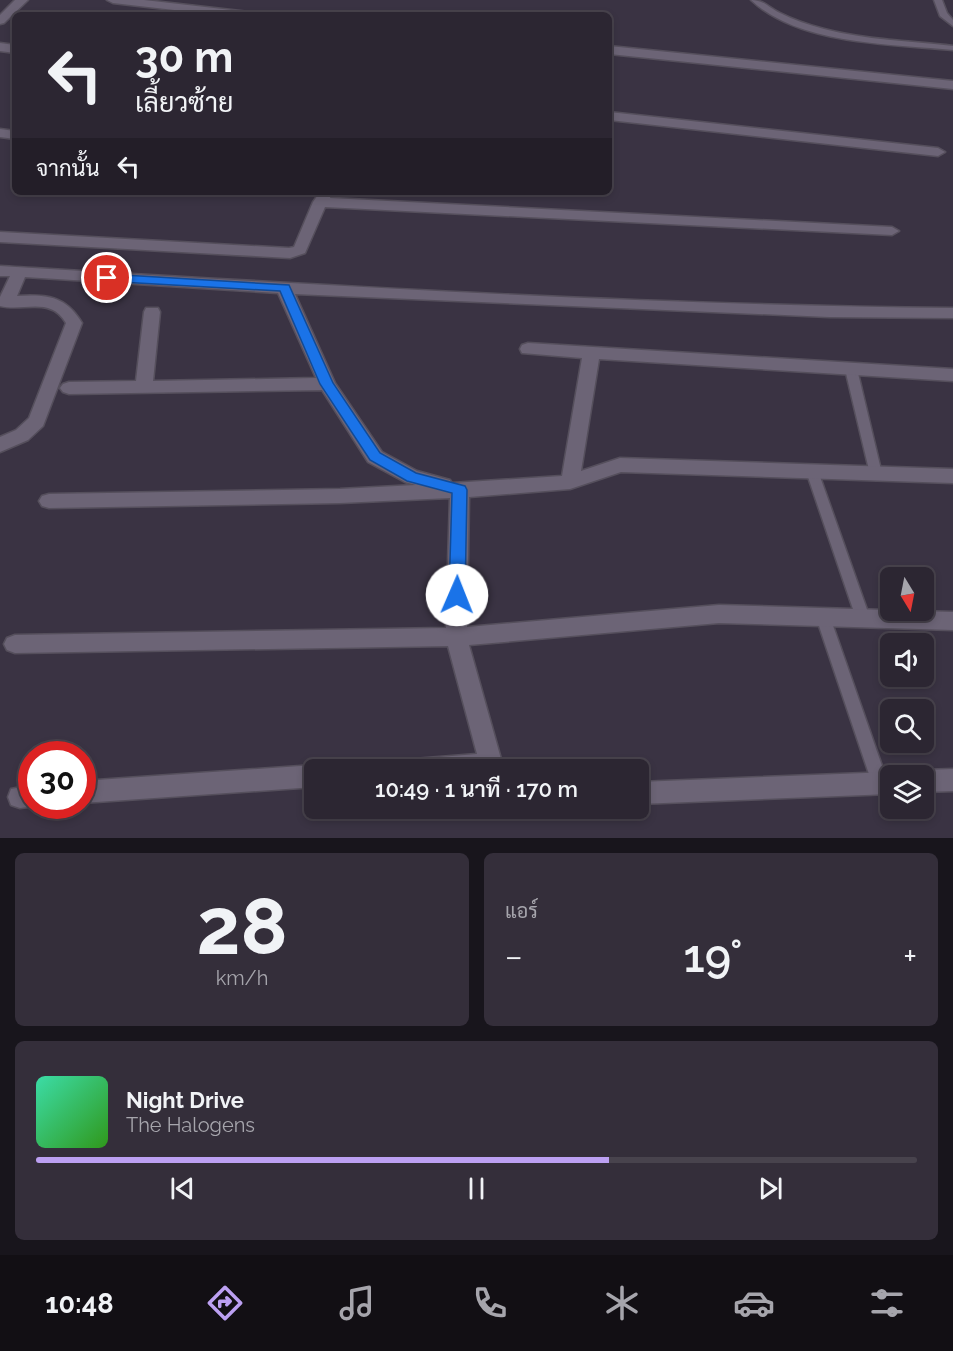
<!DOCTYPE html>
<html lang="th">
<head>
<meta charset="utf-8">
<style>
	:root { --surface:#2c2632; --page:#342e3a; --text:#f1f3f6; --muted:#a6a5ac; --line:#48434d; --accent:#bca0f2 }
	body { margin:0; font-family:Raleway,Sarabun,sans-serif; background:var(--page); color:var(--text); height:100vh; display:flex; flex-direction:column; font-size:22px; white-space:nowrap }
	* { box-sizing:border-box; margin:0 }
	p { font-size:20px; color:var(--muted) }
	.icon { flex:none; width:33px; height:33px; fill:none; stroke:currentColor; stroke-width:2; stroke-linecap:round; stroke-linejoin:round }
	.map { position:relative; height:838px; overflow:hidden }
	.drawer { display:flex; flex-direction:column; gap:15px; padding:15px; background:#18151c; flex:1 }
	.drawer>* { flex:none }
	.top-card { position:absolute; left:12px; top:12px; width:600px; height:183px; border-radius:9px; box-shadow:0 3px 9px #0003,0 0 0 2px var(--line); background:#2c2632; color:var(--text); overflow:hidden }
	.needle { width:39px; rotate:170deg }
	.controls { position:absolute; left:880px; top:567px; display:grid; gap:12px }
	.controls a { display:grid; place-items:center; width:54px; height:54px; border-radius:9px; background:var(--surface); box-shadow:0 3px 9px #0003,0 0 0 2px var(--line); font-size:30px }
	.speed { position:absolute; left:18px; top:741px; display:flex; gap:12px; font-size:30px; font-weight:700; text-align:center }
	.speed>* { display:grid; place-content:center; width:78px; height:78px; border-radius:50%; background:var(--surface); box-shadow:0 3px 9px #0003,0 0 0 2px var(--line); line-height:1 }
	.speed .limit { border:9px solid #d22; background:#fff; color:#111 }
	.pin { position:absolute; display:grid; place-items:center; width:51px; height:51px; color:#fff; margin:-26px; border:3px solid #fff; border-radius:50%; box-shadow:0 2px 6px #0007 }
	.me { position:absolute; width:66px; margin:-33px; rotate:1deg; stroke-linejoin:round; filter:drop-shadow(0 0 4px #0008) }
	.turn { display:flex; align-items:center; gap:21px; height:126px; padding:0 24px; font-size:27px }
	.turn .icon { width:78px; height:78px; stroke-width:2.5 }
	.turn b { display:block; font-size:42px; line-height:51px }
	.then { display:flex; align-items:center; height:57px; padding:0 24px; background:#0003; gap:12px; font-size:22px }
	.big { font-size:45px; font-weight:600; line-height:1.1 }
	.drawer .card { flex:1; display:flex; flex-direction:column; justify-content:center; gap:9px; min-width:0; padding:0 21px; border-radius:9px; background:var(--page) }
	.drawer .dial { align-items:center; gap:0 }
	.dial b { font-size:78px; line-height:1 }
	.song { display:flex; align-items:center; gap:18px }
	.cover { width:72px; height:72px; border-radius:9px; background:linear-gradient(135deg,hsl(160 70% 55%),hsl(110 70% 35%)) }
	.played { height:6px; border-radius:3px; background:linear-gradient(90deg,var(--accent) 65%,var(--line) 65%) }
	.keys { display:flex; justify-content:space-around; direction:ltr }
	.heat { display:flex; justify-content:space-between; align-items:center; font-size:33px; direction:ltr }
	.drawer .tiles { flex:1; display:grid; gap:15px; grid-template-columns:1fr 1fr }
	.card:last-child { grid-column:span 2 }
	.trip { position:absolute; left:304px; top:759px; width:345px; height:60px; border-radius:9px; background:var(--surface); box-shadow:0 3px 9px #0003,0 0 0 2px var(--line); font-weight:600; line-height:60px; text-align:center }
	.menu { display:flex; height:96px; justify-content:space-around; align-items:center; background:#120f14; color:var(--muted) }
	.menu .icon { width:42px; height:42px }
	.menu .on { color:var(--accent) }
	.menu b { font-size:27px; color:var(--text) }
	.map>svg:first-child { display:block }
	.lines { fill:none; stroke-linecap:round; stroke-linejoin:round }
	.lane-casing { stroke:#554f5c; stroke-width:3 }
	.street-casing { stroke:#554f5c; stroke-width:3 }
	.lane { fill:#6c6476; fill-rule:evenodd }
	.street { fill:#6c6476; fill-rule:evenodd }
	.route { fill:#1a73e8; stroke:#114b97; stroke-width:1.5 }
</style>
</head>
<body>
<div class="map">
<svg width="953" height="838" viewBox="0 0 953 838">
	<rect width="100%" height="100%" fill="#3a3343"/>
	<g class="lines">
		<defs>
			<g id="lane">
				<path d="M751 0C764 0 769 8 780 13 794 20 809 25 824 29 866 40 910 41 953 46V50C891 44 799 45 751 0Z"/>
				<path d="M934 0H942L947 13 953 20V26L940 16Z"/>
				<path d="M851 365 857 369 882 474 880 477H872L870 474 845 369Z"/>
				<path d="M812 466 816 468 818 471 870 618 868 622 863 624 858 622 856 618 806 471 808 468Z"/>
				<path d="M823 611 828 613 830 617 888 783 886 788 880 790 874 788 872 783 816 617 818 613Z"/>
			</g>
			<g id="street">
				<path d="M15 0H28L4 23 0 24V15Z"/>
				<path d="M107 0H144L249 12 255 15H218L113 3Z"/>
				<path d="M0 43 15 45V53L0 51Z"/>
				<path d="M609 46 953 81V89L609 54Z"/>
				<path d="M609 112 938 148 945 152 938 156 609 120Z"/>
				<path d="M0 129 15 131V139L0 137Z"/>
				<path d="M320 192H332L330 198 892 227 899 231 892 235 325 207 305 253 290 258 0 242V232L289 248 294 247 313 202Z"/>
				<path d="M0 266C317 285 635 305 953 308V318L829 317 295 294 335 383 382 452 417 471 450 480 452 483 562 476 582 358 522 353 520 349 522 345 528 343 953 369V381L599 359 581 471 620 458 953 469V483L621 472 570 489 469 497 467 627 719 605 953 612V630L719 623 469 645 501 759 507 770H402L406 762 414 759 477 754 448 646 15 653 7 650 4 644 7 638 15 635 446 628 450 498 340 503 49 508 42 506 39 501 42 496 49 494 340 489 416 485 405 482 368 462 322 390 69 394 63 392 60 388 63 384 69 382 136 381 144 312 146 308H158L160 312 153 381 316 378 278 293 25 277 17 296C47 294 66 296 82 323L43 426 28 440 0 452V437L16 430 29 418 66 323C50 296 24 312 0 306V297L10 276H0Z"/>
				<path d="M315 765 324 770H315V787L82 803V781Z"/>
				<path d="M953 769V791L924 792V776H915L924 770Z"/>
				<path d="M891 772 900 776H891V794L639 804V782Z"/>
				<path d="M32 785V806H37L20 808 11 805 8 797 11 789Z"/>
			</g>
		</defs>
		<use href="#lane" class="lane-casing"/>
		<use href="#street" class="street-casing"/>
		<use href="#lane" class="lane"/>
		<use href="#street" class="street"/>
	</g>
	<path class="route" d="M107 274 289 285 333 383 380 453 416 473 465 486 467 490 465 595 463 599 457 601 452 599 449 595 452 493 407 481 370 460 320 384 280 291 103 281V275Z"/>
</svg>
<div class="controls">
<a><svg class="needle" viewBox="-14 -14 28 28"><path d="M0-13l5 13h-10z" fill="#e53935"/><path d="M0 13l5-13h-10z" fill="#a6a5ac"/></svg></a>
<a><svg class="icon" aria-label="sound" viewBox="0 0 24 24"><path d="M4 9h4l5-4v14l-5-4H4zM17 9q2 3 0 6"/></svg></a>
<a><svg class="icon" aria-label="search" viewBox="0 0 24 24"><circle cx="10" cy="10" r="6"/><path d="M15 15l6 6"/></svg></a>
<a><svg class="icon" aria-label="layers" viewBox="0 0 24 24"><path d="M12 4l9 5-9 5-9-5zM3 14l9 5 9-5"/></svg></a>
</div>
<div class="speed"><div class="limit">30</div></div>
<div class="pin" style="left:107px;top:278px;background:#d93025"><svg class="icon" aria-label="arrive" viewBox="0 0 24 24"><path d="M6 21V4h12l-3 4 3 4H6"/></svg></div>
<svg class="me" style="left:457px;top:595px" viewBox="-20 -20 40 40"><circle r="19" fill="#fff"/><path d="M0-13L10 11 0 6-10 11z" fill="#1a73e8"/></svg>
<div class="trip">10:49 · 1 นาที · 170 m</div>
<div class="top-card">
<div class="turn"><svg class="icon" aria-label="left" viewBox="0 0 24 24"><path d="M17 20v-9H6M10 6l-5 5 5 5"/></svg><div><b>30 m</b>เลี้ยวซ้าย</div></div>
<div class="then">จากนั้น<svg class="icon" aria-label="left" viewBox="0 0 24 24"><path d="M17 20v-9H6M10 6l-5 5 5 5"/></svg></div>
</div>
</div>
<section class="drawer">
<div class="tiles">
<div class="card dial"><b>28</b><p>km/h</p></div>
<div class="card"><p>แอร์</p>
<div class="heat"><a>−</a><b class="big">19°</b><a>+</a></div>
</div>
<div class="card">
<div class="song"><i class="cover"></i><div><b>Night Drive</b><p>The Halogens</p></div></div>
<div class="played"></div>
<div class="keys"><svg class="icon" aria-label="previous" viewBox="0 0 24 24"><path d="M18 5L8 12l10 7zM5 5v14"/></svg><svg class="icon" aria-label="pause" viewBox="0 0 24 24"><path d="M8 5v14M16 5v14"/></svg><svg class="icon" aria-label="next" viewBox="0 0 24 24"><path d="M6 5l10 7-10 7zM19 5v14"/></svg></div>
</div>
</div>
</section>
<nav class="menu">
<b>10:48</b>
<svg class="icon on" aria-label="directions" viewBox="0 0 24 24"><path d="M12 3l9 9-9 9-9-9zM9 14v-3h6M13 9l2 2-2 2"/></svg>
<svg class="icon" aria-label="music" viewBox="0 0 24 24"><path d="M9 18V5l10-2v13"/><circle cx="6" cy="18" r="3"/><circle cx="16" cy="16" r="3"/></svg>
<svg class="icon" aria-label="phone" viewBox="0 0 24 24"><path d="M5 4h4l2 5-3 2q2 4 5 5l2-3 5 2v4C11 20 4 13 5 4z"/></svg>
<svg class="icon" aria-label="climate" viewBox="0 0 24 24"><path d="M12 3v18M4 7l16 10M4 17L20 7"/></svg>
<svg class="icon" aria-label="car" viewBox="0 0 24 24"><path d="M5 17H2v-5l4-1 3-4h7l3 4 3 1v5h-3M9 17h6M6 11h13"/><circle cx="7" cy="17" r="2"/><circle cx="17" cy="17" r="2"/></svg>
<svg class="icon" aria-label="filters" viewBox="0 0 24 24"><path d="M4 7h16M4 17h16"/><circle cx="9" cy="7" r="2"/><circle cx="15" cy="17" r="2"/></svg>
</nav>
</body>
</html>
